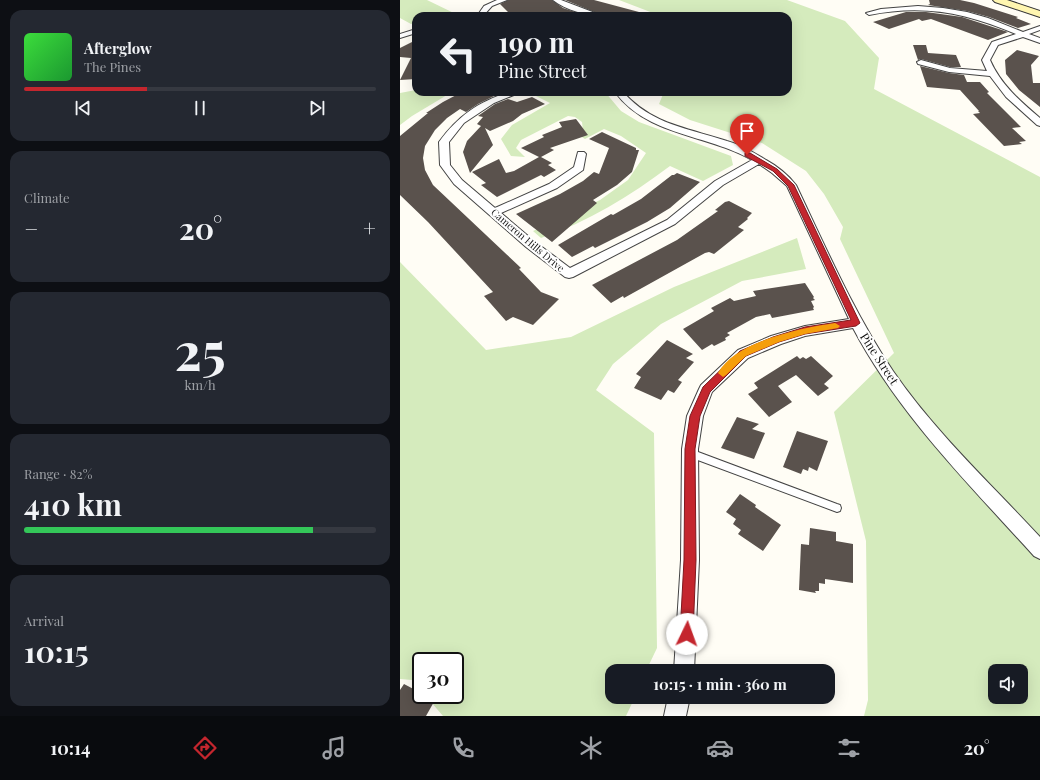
<!DOCTYPE html>
<html lang="en">
<head>
<meta charset="utf-8">
<style>
	:root { --surface:#171b24; --page:#242831; --text:#f1f3f6; --muted:#9ea1a6; --line:#363941; --accent:#c4262e }
	body { margin:0; font-family:"Playfair Display",serif; background:var(--page); color:var(--text); height:100vh; display:flex; flex-direction:column; font-size:15px; white-space:nowrap }
	* { box-sizing:border-box; margin:0 }
	p { font-size:13px; color:var(--muted) }
	.icon { flex:none; width:22px; height:22px; fill:none; stroke:currentColor; stroke-width:2; stroke-linecap:round; stroke-linejoin:round }
	.map { position:relative; flex:1; overflow:hidden }
	.side { display:flex; flex-direction:column; gap:10px; padding:10px; background:#0d0f14; width:400px }
	.side>* { flex:none }
	.top-card { position:absolute; left:12px; top:12px; width:380px; height:84px; border-radius:12px; box-shadow:0 4px 16px #0002; background:#171b24; color:var(--text); overflow:hidden }
	.controls { position:absolute; left:588px; top:664px; display:grid; gap:8px }
	.controls a { display:grid; place-items:center; width:40px; height:40px; border-radius:8px; background:var(--surface); box-shadow:0 4px 16px #0002; font-size:20px }
	.speed { position:absolute; left:12px; top:652px; display:flex; gap:8px; font-size:20px; font-weight:700; text-align:center }
	.speed>* { display:grid; place-content:center; width:52px; height:52px; border-radius:50%; background:var(--surface); box-shadow:0 4px 16px #0002; line-height:1 }
	.speed .limit { border:2px solid #111; border-radius:6px; background:#fff; color:#111 }
	.pin { position:absolute; display:grid; place-items:center; width:34px; height:34px; color:#fff; margin:-41px -17px; border-radius:50% 50% 50% 0; rotate:-45deg; box-shadow:0 0 4px #0007 }
	.pin .icon { rotate:45deg }
	.me { position:absolute; width:44px; margin:-22px; rotate:3deg; stroke-linejoin:round; filter:drop-shadow(0 0 3px #0008) }
	.turn { display:flex; align-items:center; gap:14px; height:84px; padding:0 20px; font-size:18px }
	.turn .icon { width:52px; height:52px; stroke-width:2.5 }
	.turn b { display:block; font-size:28px; line-height:34px }
	.big { font-size:30px; font-weight:700; line-height:1.1 }
	.side .card { flex:1; display:flex; flex-direction:column; justify-content:center; gap:6px; min-width:0; padding:0 14px; border-radius:12px; background:var(--page) }
	.side .dial { align-items:center; gap:0 }
	.dial b { font-size:52px; line-height:1 }
	.song { display:flex; align-items:center; gap:12px }
	.cover { width:48px; height:48px; border-radius:6px; background:linear-gradient(135deg,hsl(120 70% 55%),hsl(130 70% 35%)) }
	.played { height:4px; border-radius:2px; background:linear-gradient(90deg,var(--accent) 35%,var(--line) 35%) }
	.keys { display:flex; justify-content:space-around; direction:ltr }
	.heat { display:flex; justify-content:space-between; align-items:center; font-size:22px; direction:ltr }
	.charge { height:6px; border-radius:3px; background:linear-gradient(90deg,#34c759 82%,var(--line) 0) }
	.trip { position:absolute; left:205px; top:664px; width:230px; height:40px; border-radius:12px; background:var(--surface); box-shadow:0 4px 16px #0002; font-weight:700; line-height:40px; text-align:center }
	.menu { display:flex; height:64px; justify-content:space-around; align-items:center; background:#090b0e; color:var(--muted) }
	.menu .icon { width:28px; height:28px }
	.menu .current { color:var(--accent) }
	.menu b { font-size:18px; color:var(--text) }
	main { display:flex; flex:1; min-height:0 }
	.map>svg:first-child { display:block }
	.green { fill:#d5ebbd; fill-rule:evenodd }
	.building { fill:#5a524d }
	.lines { fill:none; stroke-linecap:round; stroke-linejoin:round }
	.lane-casing { stroke:#444; stroke-width:2 }
	.street-casing { stroke:#444; stroke-width:2 }
	.secondary-casing { stroke:#333; stroke-width:2 }
	.lane { fill:#fff; fill-rule:evenodd }
	.street { fill:#fff; fill-rule:evenodd }
	.secondary { fill:#fff6b0; fill-rule:evenodd }
	.route { fill:#c4262e; stroke:#7f191e }
	.slow { fill:#f59e0b }
	.labels { text-anchor:middle; stroke-width:4; stroke-linejoin:round; paint-order:stroke }
	.far-street-label { font-size:10px; fill:#111; stroke:#fff }
	.street-label { font-size:12px; fill:#111; stroke:#fff }
</style>
</head>
<body>
<main>
<section class="side">
<div class="card">
<div class="song"><i class="cover"></i><div><b>Afterglow</b><p>The Pines</p></div></div>
<div class="played"></div>
<div class="keys"><svg class="icon" aria-label="previous" viewBox="0 0 24 24"><path d="M18 5L8 12l10 7zM5 5v14"/></svg><svg class="icon" aria-label="pause" viewBox="0 0 24 24"><path d="M8 5v14M16 5v14"/></svg><svg class="icon" aria-label="next" viewBox="0 0 24 24"><path d="M6 5l10 7-10 7zM19 5v14"/></svg></div>
</div>
<div class="card"><p>Climate</p>
<div class="heat"><a>−</a><b class="big">20°</b><a>+</a></div>
</div>
<div class="card dial"><b>25</b><p>km/h</p></div>
<div class="card"><p>Range · 82%</p><b class="big">410 km</b><div class="charge"></div></div>
<div class="card"><p>Arrival</p><b class="big">10:15</b></div>
</section>
<div class="map">
<svg width="640" height="716" viewBox="0 0 640 716">
	<rect width="100%" height="100%" fill="#fffdf5"/>
	<g class="green">
		<path d="M0 0H27L60 16H16V23L11 24 0 18Z"/>
		<path d="M219 0H387L445 21 479 58 474 89 640 177V716H464L468 700 466 541 434 412 494 353 440 239 443 227 424 194 406 171 362 143 290 120 259 104 264 92H388V16H258L253 13ZM595 671H621V697H595Z"/>
		<path d="M16 90V92H52L12 116 0 125V93Z"/>
		<path d="M205 92 221 111 239 122 331 156 333 165 303 181 270 166C230 196 188 222 141 238L133 231 200 200 228 180 246 153 221 136 204 129 185 139 180 136 183 131 182 122 175 117 168 116 121 140 116 148 125 157 111 156 101 139 112 125 150 103 130 93Z"/>
		<path d="M397 238 406 269 342 281 261 324 213 364 196 390 254 433 257 648 246 671H212V697H235L226 716H43L25 695H55V661H21V690L12 680 0 679V262L86 350 171 337 274 287Z"/>
	</g>
	<g class="building">
		<path d="M108 0H152L163 8 188 16H112L100 4Z"/>
		<path d="M165 0H194L239 12 238 16H204Z"/>
		<path d="M529 0H560L574 3 618 17 616 18 631 24 618 28 589 17 567 11 528 5 530 4Z"/>
		<path d="M506 12H526L562 17 608 32 588 40 531 19 522 21 519 19 489 29 473 22Z"/>
		<path d="M16 40V79L0 80 11 58 0 57V48Z"/>
		<path d="M513 45H526L528 53 556 55 561 67H550L521 59 518 60Z"/>
		<path d="M617 50 639 56 631 65 633 83H640V107L619 90 606 74 605 60Z"/>
		<path d="M520 66 549 73 564 75 567 82H580L589 92 587 93 621 127 612 128 626 141 619 142 622 144 604 146 573 114 580 113 578 111H579L560 90 527 87Z"/>
		<path d="M62 92H93L98 94 78 104 66 112 60 109 47 118 35 130 25 146 23 158 25 170 33 185 121 268 119 269 141 292 159 299 133 325 113 317 106 321 84 296 93 292 28 222 0 195V136L28 113H26L43 102Z"/>
		<path d="M132 97 145 104 122 114 113 121 90 131 85 128 93 145 70 173 63 152 67 141 81 126 77 124 83 117 78 116 95 104 108 99 117 102Z"/>
		<path d="M176 119 188 135 150 148 154 150 141 157 152 163 148 165 156 170 144 177 141 175 97 197 81 185 86 183 72 172 99 159 106 173 114 171 139 157 121 148 144 137 142 135 162 127 159 122Z"/>
		<path d="M202 132 236 148V150H239L232 172 217 185 193 200 197 203 152 242 116 214 160 194 183 181 194 172 199 174 209 148 189 139Z"/>
		<path d="M277 173 300 182 270 208 247 222 195 248 193 246 172 257 158 245 211 214 213 215 241 199 272 175H274Z"/>
		<path d="M329 201 352 213 347 218 348 219 338 227 344 230 314 254 309 252 305 253 224 298 223 296 211 303 192 285 277 240 318 211 315 210 325 202Z"/>
		<path d="M405 283 414 297 413 298 415 300 411 301 414 307 413 308 414 310 372 318 370 314 356 317 327 333 330 335 325 338 326 340 314 346 312 344 302 350 283 329 314 311 311 308 330 298 334 301 356 296 353 291Z"/>
		<path d="M267 340 293 354 286 358 294 362 278 380 282 382 274 393 268 390 261 400 234 388 241 377 236 374Z"/>
		<path d="M397 356 400 359 403 357 406 359 411 356 433 376 424 384 429 388 418 396 396 375 378 386 392 402 369 417 348 394 358 388 354 383Z"/>
		<path d="M337 417 359 424 352 429 365 433 354 459 321 448Z"/>
		<path d="M397 431 428 441 417 471 409 467 408 471 403 469 401 474 383 467Z"/>
		<path d="M340 494 356 505 355 507 381 525 363 551 338 534 341 530 333 524 336 519 326 512Z"/>
		<path d="M410 528 436 532V541L453 544V583L425 579V584L419 583V591H415L416 593 399 590 401 544 409 545Z"/>
		<path d="M4 684 21 693V695H26L35 700 26 716H0V690Z"/>
	</g>
	<g class="lines">
		<defs>
			<path id="lane" d="M290 449 437 504 440 505 441 508 440 511 437 512 287 456 286 453 287 450Z"/>
			<g id="street">
				<path d="M97 0H107L92 6 83 16H77L84 6Z"/>
				<path d="M153 0H161L203 16C188 16 165 10 153 0Z"/>
				<path d="M518 6 543 8 567 12 588 18 623 32 640 26V30L629 34 640 38V43L623 37 598 45 590 60C601 85 620 101 640 118V126L637 125 606 97 590 76 549 72 518 64 517 62 521 60 550 68 587 71 582 60 592 42 616 34C566 13 524 4 469 15L466 13 481 9Z"/>
				<path d="M16 29V33L0 38V34Z"/>
				<path d="M109 92H121L94 103 64 123 49 142 50 165 62 180 95 208 149 184 174 167 178 152H184L186 154 183 170 157 188 101 213 134 241 170 268 267 220 315 181 352 160C307 134 247 136 215 92H223C252 125 288 128 327 141 341 145 353 152 366 160 377 166 388 175 396 185 426 248 454 313 493 371 535 432 590 483 640 537V559L634 556C569 484 499 415 453 328L405 336 381 344 348 358 312 392 303 416 298 449 299 560 294 671H274L281 560 282 449 287 416 299 389 301 385 338 350 371 336 405 326 449 319 387 186 372 173 359 164 323 185 275 224 173 277 169 278 165 277 126 247 54 184 40 165 39 142C58 116 78 102 109 92Z"/>
				<path d="M268 697H290L286 716H264Z"/>
			</g>
			<path id="secondary" d="M593 0H607L640 11V17L595 2Z"/>
		</defs>
		<use href="#lane" class="lane-casing"/>
		<use href="#street" class="street-casing"/>
		<use href="#secondary" class="secondary-casing"/>
		<use href="#lane" class="lane"/>
		<use href="#street" class="street"/>
		<use href="#secondary" class="secondary"/>
	</g>
	<path class="route" d="M345 153H350L377 169 394 185 460 323 456 326 405 334 379 342 346 356 310 392 300 416 295 449 296 560 293 634 291 638 287 640 282 638 280 634 284 560 285 449 290 416 303 387 340 351 373 337 405 327 451 320 388 186 373 171 345 156Z"/>
	<path class="slow" d="M435 323 440 326 438 328 405 334 379 342 346 356 326 375 323 377 318 373C335 341 402 328 435 323Z"/>
	<g class="labels">
		<g class="far-street-label">
			<text transform="translate(128 240) rotate(40)" y="4">Cameron Hills Drive</text>
		</g>
		<g class="street-label">
			<text transform="translate(479 359) rotate(57)" y="4">Pine Street</text>
		</g>
	</g>
</svg>
<div class="controls">
<a><svg class="icon" aria-label="sound" viewBox="0 0 24 24"><path d="M4 9h4l5-4v14l-5-4H4zM17 9q2 3 0 6"/></svg></a>
</div>
<div class="speed"><div class="limit">30</div></div>
<div class="pin" style="left:347px;top:155px;background:#d93025"><svg class="icon" aria-label="arrive" viewBox="0 0 24 24"><path d="M6 21V4h12l-3 4 3 4H6"/></svg></div>
<svg class="me" style="left:287px;top:634px" viewBox="-20 -20 40 40"><circle r="19" fill="#fff"/><path d="M0-13L10 11 0 6-10 11z" fill="#c4262e"/></svg>
<div class="trip">10:15 · 1 min · 360 m</div>
<div class="top-card">
<div class="turn"><svg class="icon" aria-label="left" viewBox="0 0 24 24"><path d="M17 20v-9H6M10 6l-5 5 5 5"/></svg><div><b>190 m</b>Pine Street</div></div>
</div>
</div>
</main>
<nav class="menu">
<b>10:14</b>
<svg class="icon current" aria-label="directions" viewBox="0 0 24 24"><path d="M12 3l9 9-9 9-9-9zM9 14v-3h6M13 9l2 2-2 2"/></svg>
<svg class="icon" aria-label="music" viewBox="0 0 24 24"><path d="M9 18V5l10-2v13"/><circle cx="6" cy="18" r="3"/><circle cx="16" cy="16" r="3"/></svg>
<svg class="icon" aria-label="phone" viewBox="0 0 24 24"><path d="M5 4h4l2 5-3 2q2 4 5 5l2-3 5 2v4C11 20 4 13 5 4z"/></svg>
<svg class="icon" aria-label="climate" viewBox="0 0 24 24"><path d="M12 3v18M4 7l16 10M4 17L20 7"/></svg>
<svg class="icon" aria-label="car" viewBox="0 0 24 24"><path d="M5 17H2v-5l4-1 3-4h7l3 4 3 1v5h-3M9 17h6M6 11h13"/><circle cx="7" cy="17" r="2"/><circle cx="17" cy="17" r="2"/></svg>
<svg class="icon" aria-label="filters" viewBox="0 0 24 24"><path d="M4 7h16M4 17h16"/><circle cx="9" cy="7" r="2"/><circle cx="15" cy="17" r="2"/></svg>
<b>20°</b>
</nav>
</body>
</html>
